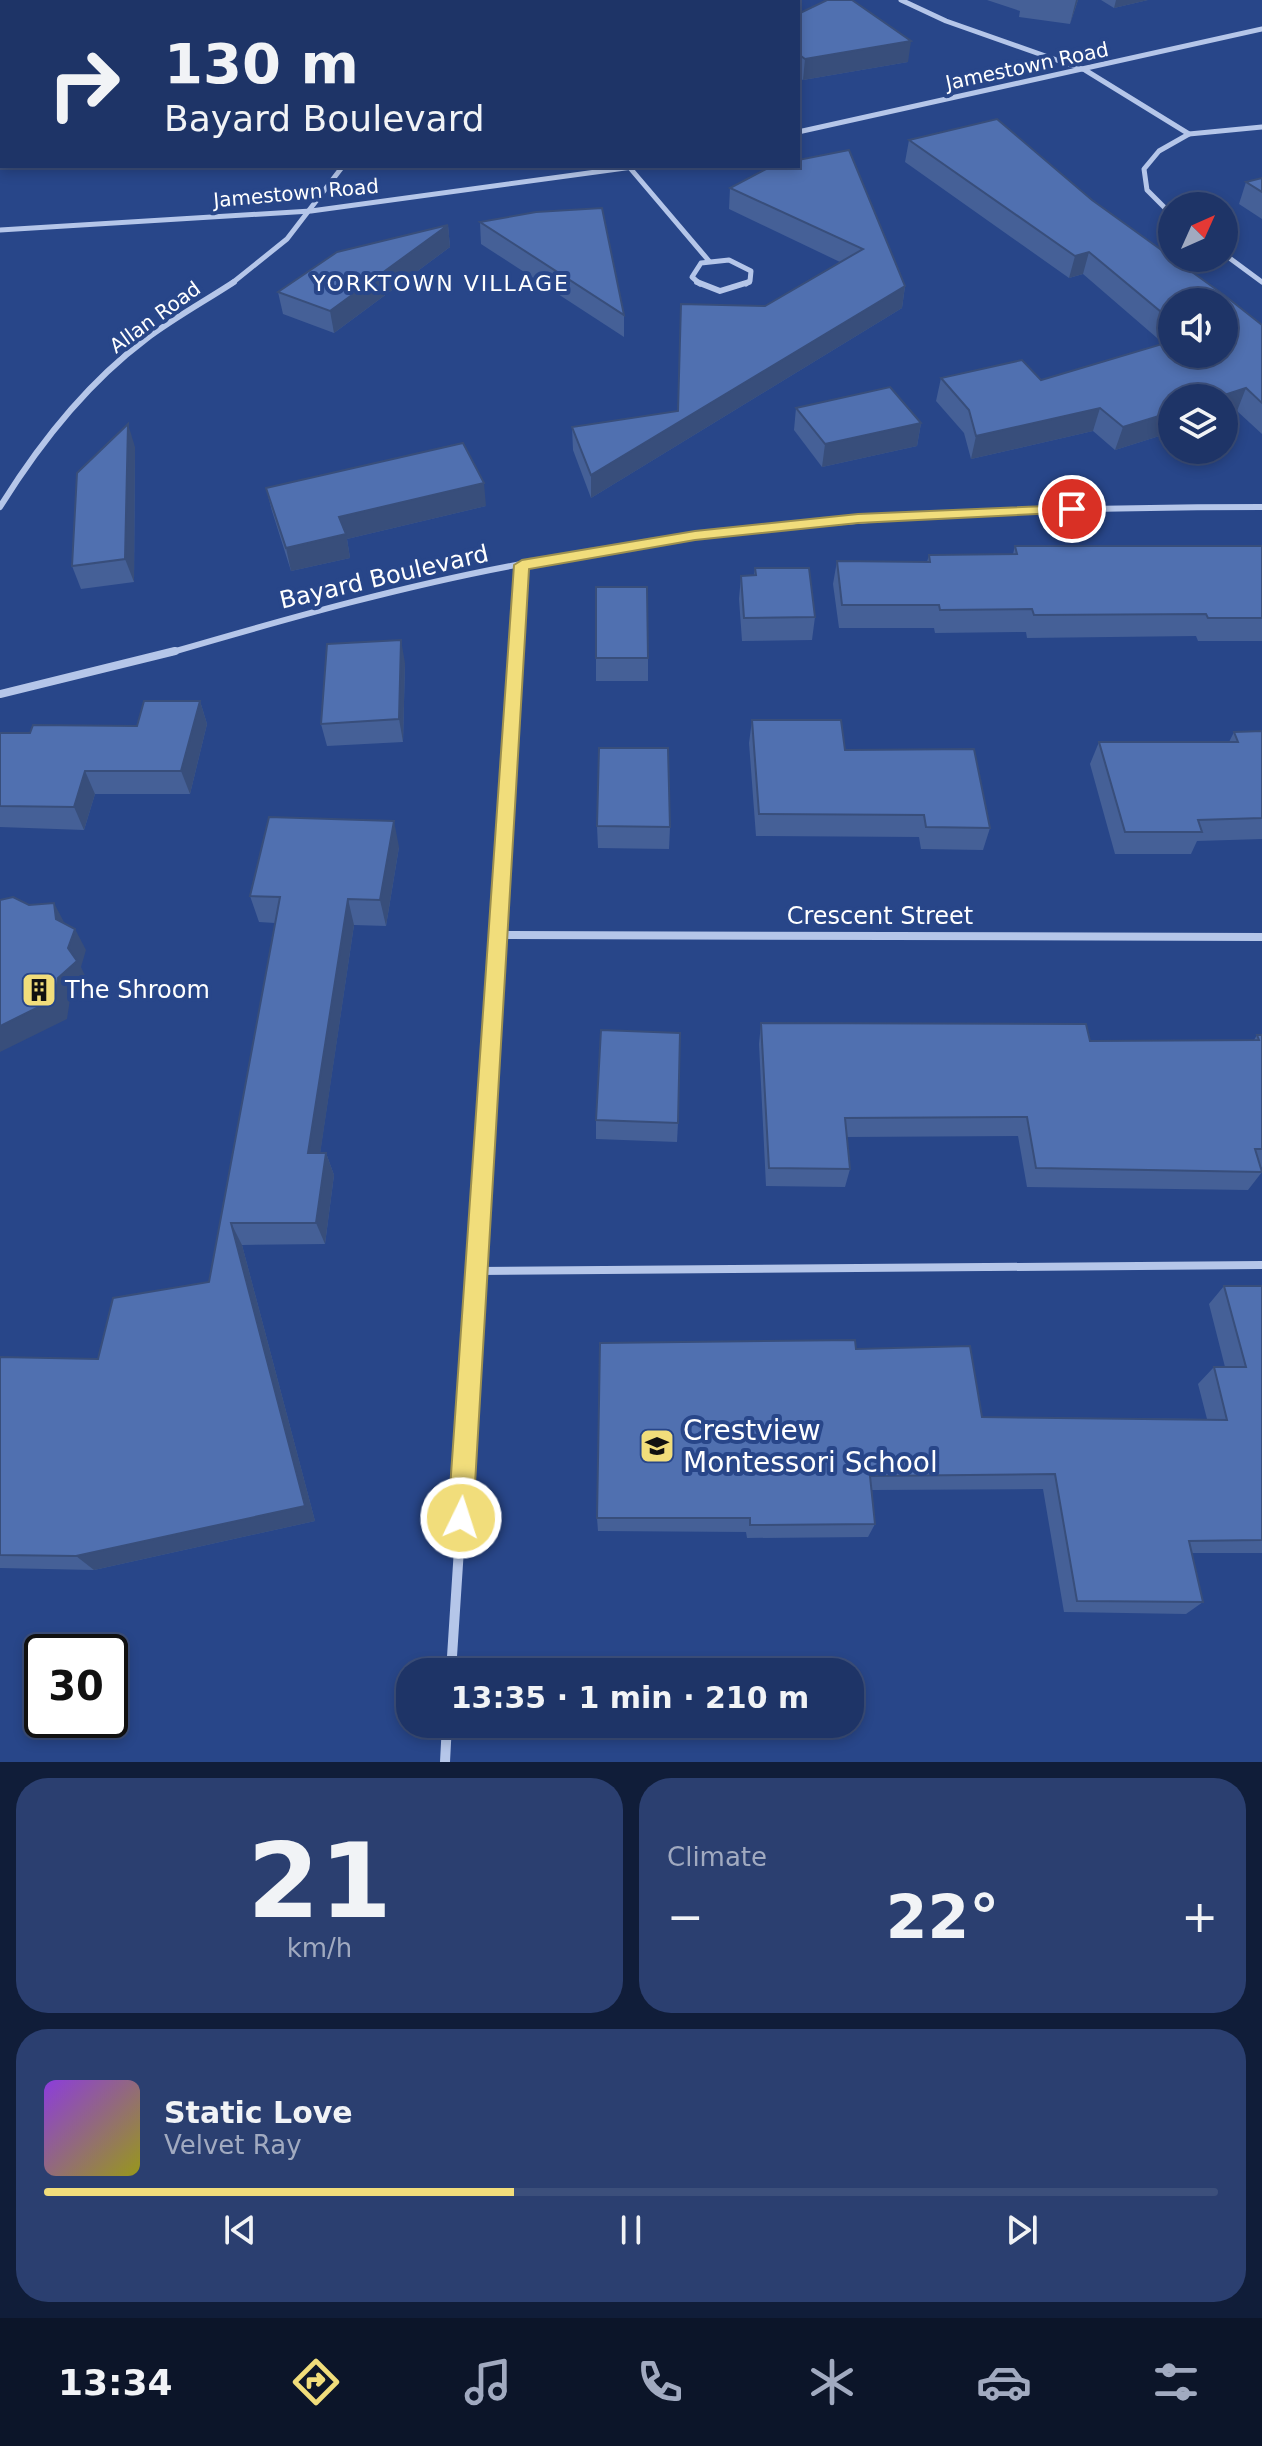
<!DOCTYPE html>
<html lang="en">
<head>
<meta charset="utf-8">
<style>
	:root { --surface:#1e3467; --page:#2b3f70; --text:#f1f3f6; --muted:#a1aac0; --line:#3c4f7b; --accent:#f1dd7b }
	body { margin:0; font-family:"DejaVu Sans",sans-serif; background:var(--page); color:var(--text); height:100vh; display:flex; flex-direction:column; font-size:30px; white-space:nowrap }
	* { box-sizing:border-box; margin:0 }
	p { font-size:26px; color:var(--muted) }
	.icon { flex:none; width:44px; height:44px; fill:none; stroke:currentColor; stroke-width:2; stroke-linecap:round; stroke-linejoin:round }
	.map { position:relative; height:1762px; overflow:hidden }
	.panel { display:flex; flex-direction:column; gap:16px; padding:16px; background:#101d39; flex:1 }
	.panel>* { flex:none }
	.top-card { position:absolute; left:0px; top:0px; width:800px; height:168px; box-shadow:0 4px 12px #0003,0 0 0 2px var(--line); background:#1e3467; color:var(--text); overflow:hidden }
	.needle { width:52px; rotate:45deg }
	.buttons { position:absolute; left:1158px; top:192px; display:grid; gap:16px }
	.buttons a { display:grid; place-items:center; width:80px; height:80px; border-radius:50%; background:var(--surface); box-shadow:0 4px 12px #0003,0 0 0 2px var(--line); font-size:40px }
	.speed { position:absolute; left:24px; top:1634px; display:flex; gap:16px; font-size:40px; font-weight:700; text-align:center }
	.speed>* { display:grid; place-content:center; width:104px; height:104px; border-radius:50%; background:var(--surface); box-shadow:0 4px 12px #0003,0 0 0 2px var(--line); line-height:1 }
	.speed .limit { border:4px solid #111; border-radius:12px; background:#fff; color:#111 }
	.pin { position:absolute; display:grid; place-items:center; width:68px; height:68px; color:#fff; margin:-34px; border:4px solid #fff; border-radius:50%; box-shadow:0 2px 8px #0007 }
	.me { position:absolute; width:88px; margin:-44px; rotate:4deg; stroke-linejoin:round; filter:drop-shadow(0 0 6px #0008) }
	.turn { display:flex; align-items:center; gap:28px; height:168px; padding:0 32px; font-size:36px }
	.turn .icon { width:104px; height:104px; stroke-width:2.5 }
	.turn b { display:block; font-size:56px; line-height:68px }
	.big { font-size:60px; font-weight:700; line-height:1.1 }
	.panel .tile { flex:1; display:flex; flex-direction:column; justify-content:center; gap:12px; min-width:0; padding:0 28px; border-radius:32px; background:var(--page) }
	.panel .dial { align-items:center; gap:0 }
	.dial b { font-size:104px; line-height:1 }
	.song { display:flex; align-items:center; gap:24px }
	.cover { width:96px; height:96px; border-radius:12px; background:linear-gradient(135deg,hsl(270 70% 55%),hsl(60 70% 35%)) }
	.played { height:8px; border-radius:4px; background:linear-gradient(90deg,var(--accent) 40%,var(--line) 40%) }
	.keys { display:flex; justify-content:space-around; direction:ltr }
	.heat { display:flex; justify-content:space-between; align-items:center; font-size:44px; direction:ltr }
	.panel .tiles { flex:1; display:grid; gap:16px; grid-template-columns:1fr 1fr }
	.tile:last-child { grid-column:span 2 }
	.trip { position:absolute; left:396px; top:1658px; width:468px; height:80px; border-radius:32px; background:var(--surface); box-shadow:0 4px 12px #0003,0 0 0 2px var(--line); font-weight:700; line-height:80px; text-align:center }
	.tabs { display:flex; height:128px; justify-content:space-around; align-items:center; background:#0c1529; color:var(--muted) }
	.tabs .icon { width:56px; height:56px }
	.tabs .current { color:var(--accent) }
	.tabs b { font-size:36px; color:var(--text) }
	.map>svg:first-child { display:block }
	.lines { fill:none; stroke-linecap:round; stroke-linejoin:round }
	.service { stroke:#b5c6e9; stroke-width:8 }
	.minor-far3 { stroke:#b5c6e9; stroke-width:5 }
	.minor-far2 { stroke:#b5c6e9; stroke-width:6 }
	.minor-far1 { stroke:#b5c6e9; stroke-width:8 }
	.minor { stroke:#b5c6e9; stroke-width:10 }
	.wall { fill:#456097; fill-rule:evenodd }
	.shaded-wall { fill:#384e7b }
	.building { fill:#5070b0; stroke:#384e7b; stroke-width:2 }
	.route { fill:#f1dd7b; stroke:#9d9050; stroke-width:2 }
	.labels { text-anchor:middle; stroke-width:8; stroke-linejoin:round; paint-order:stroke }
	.far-street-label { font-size:20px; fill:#fff; stroke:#284689 }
	.far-neighbourhood-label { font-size:22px; letter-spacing:2px; fill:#fff; stroke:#284689 }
	.street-label { font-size:24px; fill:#fff; stroke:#284689 }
	.poi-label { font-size:24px; fill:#fff; stroke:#284689; text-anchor:start }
	.near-poi-label { font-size:28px; fill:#fff; stroke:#284689; text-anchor:start }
</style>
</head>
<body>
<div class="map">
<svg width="1262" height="1762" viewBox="0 0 1262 1762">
	<rect width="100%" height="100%" fill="#284689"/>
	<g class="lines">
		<path class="service" d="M477 1271 1262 1265"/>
		<g class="minor-far3">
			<path d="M901 0 946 21 1085 70 1189 134 1159 151 1144 169 1147 190 1172 215"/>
			<path d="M798 132 1262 29"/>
			<path d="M1189 134 1262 127"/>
			<path d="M630 168 709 261"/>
			<path d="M0 230 311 211 640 166"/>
			<path d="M1224 254 1262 282"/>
			<path d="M231 284 287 239 343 166"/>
			<path d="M700 284 692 277 701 263 729 260 751 271 750 281 746 284"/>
		</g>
		<g class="minor-far2">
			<path d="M697 282 720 291 749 282"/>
			<path d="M0 507C39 444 86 384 146 339 174 318 205 301 234 282"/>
			<path d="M169 653C289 618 409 584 532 562 773 518 1018 507 1262 507"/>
			<path d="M516 653 522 565"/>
		</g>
		<g class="minor-far1">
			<path d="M0 694 175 651"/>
			<path d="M498 935 1262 937"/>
			<path d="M485 1135 516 651"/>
		</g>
		<g class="minor">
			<path d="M451 1672 486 1133"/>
			<path d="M445 1762 447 1724"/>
		</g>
	</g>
	<g class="wall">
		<path d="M987 0H1078L1070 24 1019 17 1020 11Z"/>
		<path d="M1101 0H1148L1114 8Z"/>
		<path d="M798 14 908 62 803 80 798 77Z"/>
		<path d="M909 140 1092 200 1262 325V434L1237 411 1172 398V432L1115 450 1093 431 971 459 964 433 936 401 941 378 1041 380 1164 344 1083 274 1069 278 905 162ZM1172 302 1224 354H1172Z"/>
		<path d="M772 166 905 286 902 308 591 498 573 450 572 427 678 411 765 306 840 262 729 209 730 188Z"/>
		<path d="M1262 178V219L1239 204 1246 182Z"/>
		<path d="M480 222 624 315V337L481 244Z"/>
		<path d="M448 225 450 247 334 333 283 314 278 292Z"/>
		<path d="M796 408 921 423 917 446 822 467 794 430Z"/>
		<path d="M135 447 134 582 81 589 72 566Z"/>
		<path d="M266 488 486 506 347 539 350 558 291 571 272 511Z"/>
		<path d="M1015 546H1262V641H1198L1196 636 1027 638 1026 632 935 633 934 628H839L833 584 837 561 927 562 929 555 1013 554Z"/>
		<path d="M755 568 815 617 812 640 742 641 739 599 741 576 754 575Z"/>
		<rect x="596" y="658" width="52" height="23"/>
		<path d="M405 663 403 742 327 746 321 724Z"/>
		<path d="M200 701 207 724 190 794H95L84 830 0 827V733H30L137 726Z"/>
		<path d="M752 720 990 828 983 850 921 849 919 837 756 836 749 743Z"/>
		<path d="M1262 731V839L1197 841 1191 854H1115L1090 764 1099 742H1229L1234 732Z"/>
		<path d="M597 826 670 827 669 849 598 848Z"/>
		<path d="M399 847 386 926 354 925 320 1153H326L334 1175 325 1244 242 1245 315 1521 94 1570 0 1568V1357L98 1359 209 1282 275 923 259 922 250 896Z"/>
		<path d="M761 1023 1090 1041 1254 1040 1257 1035H1262V1167L1261 1168 1262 1172 1248 1190 1027 1187 1018 1136 847 1137 850 1169 845 1187 766 1186 759 1044Z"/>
		<path d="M596 1120 678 1123 677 1142 596 1139Z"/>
		<path d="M1224 1286H1262V1553H1192L1203 1602 1186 1614 1064 1612 1043 1489 872 1490 875 1524 868 1537 747 1538 746 1532 598 1531 597 1518 856 1349 982 1417 1207 1419 1198 1384 1214 1367H1225L1209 1304Z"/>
	</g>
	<g class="shaded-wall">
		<path d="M136 0H169L166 2H134Z"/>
		<path d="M368 0H393L391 2H366Z"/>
		<path d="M1076 0H1078L1070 24Z"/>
		<path d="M1116 0H1148L1114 8Z"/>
		<path d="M911 41 908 62 803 80 805 59Z"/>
		<path d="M801 56 799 77H798V57Z"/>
		<rect x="0" y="141" width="2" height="23"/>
		<path d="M448 225 450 247 334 333 330 311Z"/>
		<path d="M1089 252 1083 274 1069 278 1075 256Z"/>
		<path d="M905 286 902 308 591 498V475Z"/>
		<path d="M1246 388 1237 411 1224 415V398H1215Z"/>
		<path d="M1100 408 1093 431 971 459 976 436Z"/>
		<path d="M1172 412V432L1115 450 1123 427Z"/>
		<path d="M921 423 917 446 822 467 825 444Z"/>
		<path d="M128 424 135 447 134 582 125 559Z"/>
		<path d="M484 483 486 506 347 539 350 558 291 571 286 548 339 517Z"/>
		<path d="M401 640 405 663 403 742 399 719Z"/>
		<path d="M200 701 207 724 190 794 181 771Z"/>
		<path d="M85 771 95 794 84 830 74 807Z"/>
		<path d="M394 821 399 847 386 926 380 900Z"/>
		<path d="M348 899 354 925 317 1175 308 1153Z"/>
		<path d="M54 903 65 924 56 919Z"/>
		<path d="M75 929 86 950 81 967 88 982 70 999 67 1019 0 1052V1026L58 978Z"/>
		<path d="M326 1153 334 1175 325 1244 316 1223Z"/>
		<path d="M231 1223 242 1245 315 1521 94 1570 76 1556 305 1506Z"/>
	</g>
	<g class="building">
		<path d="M0 0H136L134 2H2V141H0Z"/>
		<path d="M307 0H368L366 2H305Z"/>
		<path d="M827 0H852L911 41 805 59 801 56 798 57V14Z"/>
		<path d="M997 119 1092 200 1224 295 1262 325V403L1246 388 1215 398H1172V412L1123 427 1100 408 976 436 969 410 941 378 1022 360 1041 380 1172 341V354H1224V302H1172V321L1089 252 1075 256 909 140Z"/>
		<path d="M849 150 905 286 591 475 572 427 678 411 681 304 765 306 863 249 730 188 772 166H798V160Z"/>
		<path d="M1262 178V192L1246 182Z"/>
		<path d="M602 208 624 315 480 222 536 212Z"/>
		<path d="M448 225 330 311 278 292 337 252Z"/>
		<path d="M890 387 921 423 825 444 796 408Z"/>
		<path d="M128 424 125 559 72 566 77 473Z"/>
		<path d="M463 443 484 483 339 517 346 534 286 548 266 488Z"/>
		<path d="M1015 546H1262V618H1208L1206 614 1034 615 1032 609 940 610 939 605H842L837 561 930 562 929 555 1017 554Z"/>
		<path d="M755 568H809L815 617 744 618 741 576 756 575Z"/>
		<path d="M596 587H647L648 658H596Z"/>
		<path d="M401 640 399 719 321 724 327 644Z"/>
		<path d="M144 701H200L181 771H85L74 807 0 806V733H30L33 725 137 726Z"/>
		<path d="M752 720H841L845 750 974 749 990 828 926 827 924 815 759 814Z"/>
		<path d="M1262 731V818L1198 820 1202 832H1125L1099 742H1238L1234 732Z"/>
		<path d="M599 748H668L670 827 597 826Z"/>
		<path d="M269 817 394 821 380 900 348 899 308 1153H326L316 1223H231L305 1506 76 1556 0 1555V1357L98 1359 113 1298 209 1282 280 897 250 896Z"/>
		<path d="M13 897 29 905 54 903 56 919 75 929 68 948 77 961 58 978 55 999 0 1026V900Z"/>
		<path d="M761 1023 1086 1024 1090 1041 1259 1040 1257 1035H1262V1149H1255L1262 1172 1036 1168 1027 1117 845 1118 850 1169 769 1168Z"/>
		<path d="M601 1030 680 1033 678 1123 596 1120Z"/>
		<path d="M1224 1286H1262V1540L1189 1541 1203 1602 1077 1601 1055 1474 870 1476 875 1524 750 1525V1518H597L600 1343 855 1340 856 1349 970 1346 982 1417 1227 1420 1214 1367H1246Z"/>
	</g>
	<path class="route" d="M1072 505 1077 506V512L858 523 695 540 529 569 473 1518 469 1526 461 1530 452 1526 448 1518 514 565 522 560 695 531 858 514Z"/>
	<defs>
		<symbol id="building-square" viewBox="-11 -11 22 22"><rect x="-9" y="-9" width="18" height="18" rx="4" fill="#f1dd7b" stroke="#284689"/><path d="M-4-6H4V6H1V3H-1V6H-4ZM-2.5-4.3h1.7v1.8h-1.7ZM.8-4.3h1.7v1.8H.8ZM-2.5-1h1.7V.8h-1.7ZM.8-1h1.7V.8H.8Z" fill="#111"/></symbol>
		<symbol id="school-square" viewBox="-11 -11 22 22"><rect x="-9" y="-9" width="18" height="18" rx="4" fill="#f1dd7b" stroke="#284689"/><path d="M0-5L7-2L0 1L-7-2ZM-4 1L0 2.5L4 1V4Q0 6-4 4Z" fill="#111"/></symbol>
	</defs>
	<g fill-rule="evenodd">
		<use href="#building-square" x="19" y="970" width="40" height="40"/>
		<use href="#school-square" x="637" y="1426" width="40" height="40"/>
	</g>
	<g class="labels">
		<g class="far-street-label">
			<text transform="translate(1027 66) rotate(-12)" y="7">Jamestown Road</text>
			<text transform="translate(296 193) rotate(-5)" y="7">Jamestown Road</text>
			<text transform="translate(155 317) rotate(-36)" y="7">Allan Road</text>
		</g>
		<g class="far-neighbourhood-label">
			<text x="441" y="291">YORKTOWN VILLAGE</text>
		</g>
		<g class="street-label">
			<text transform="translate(384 577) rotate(-13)" y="8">Bayard Boulevard</text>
			<text x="880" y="924">Crescent Street</text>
		</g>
		<g class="poi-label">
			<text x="65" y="998">The Shroom</text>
		</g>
		<g class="near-poi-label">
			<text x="683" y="1440">Crestview<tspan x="683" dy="32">Montessori School</tspan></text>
		</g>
	</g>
</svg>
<div class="buttons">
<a><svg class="needle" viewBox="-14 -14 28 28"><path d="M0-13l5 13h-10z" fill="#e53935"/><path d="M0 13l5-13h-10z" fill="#a1aac0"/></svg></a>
<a><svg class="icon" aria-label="sound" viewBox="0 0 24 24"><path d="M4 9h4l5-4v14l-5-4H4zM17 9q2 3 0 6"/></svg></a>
<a><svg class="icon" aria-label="layers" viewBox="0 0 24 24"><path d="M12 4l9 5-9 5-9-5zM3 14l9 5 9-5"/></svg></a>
</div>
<div class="speed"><div class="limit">30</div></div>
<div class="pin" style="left:1072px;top:509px;background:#d93025"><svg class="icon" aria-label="arrive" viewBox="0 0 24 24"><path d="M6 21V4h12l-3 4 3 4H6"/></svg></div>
<svg class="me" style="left:461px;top:1518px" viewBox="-20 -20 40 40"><circle r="17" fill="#f1dd7b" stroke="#fff" stroke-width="3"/><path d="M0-11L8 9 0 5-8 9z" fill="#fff"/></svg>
<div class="trip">13:35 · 1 min · 210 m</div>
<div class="top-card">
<div class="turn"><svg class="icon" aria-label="right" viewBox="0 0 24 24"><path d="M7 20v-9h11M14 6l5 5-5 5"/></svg><div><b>130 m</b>Bayard Boulevard</div></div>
</div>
</div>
<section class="panel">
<div class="tiles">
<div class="tile dial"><b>21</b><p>km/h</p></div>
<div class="tile"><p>Climate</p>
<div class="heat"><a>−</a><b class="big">22°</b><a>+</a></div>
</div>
<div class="tile">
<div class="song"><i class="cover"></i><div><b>Static Love</b><p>Velvet Ray</p></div></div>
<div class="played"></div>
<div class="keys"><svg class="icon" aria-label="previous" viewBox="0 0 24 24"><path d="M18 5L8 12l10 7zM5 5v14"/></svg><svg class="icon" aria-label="pause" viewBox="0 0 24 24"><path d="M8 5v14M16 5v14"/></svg><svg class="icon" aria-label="next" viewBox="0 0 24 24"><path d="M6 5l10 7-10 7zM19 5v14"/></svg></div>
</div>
</div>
</section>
<nav class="tabs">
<b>13:34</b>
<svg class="icon current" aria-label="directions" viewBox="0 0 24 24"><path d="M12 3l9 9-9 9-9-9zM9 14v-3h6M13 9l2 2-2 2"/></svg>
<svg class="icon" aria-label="music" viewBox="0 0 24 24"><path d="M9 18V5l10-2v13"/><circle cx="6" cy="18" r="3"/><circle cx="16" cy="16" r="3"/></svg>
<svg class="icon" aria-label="phone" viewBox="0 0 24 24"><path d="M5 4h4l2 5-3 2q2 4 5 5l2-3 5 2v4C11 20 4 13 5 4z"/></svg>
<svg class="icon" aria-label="climate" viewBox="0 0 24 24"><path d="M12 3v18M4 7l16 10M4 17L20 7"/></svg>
<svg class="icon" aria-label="car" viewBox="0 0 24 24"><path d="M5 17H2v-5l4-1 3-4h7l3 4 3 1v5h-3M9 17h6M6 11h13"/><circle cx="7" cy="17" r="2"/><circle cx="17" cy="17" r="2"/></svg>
<svg class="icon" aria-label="filters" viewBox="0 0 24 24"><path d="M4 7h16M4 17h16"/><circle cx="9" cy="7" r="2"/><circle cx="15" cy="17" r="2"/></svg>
</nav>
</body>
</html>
